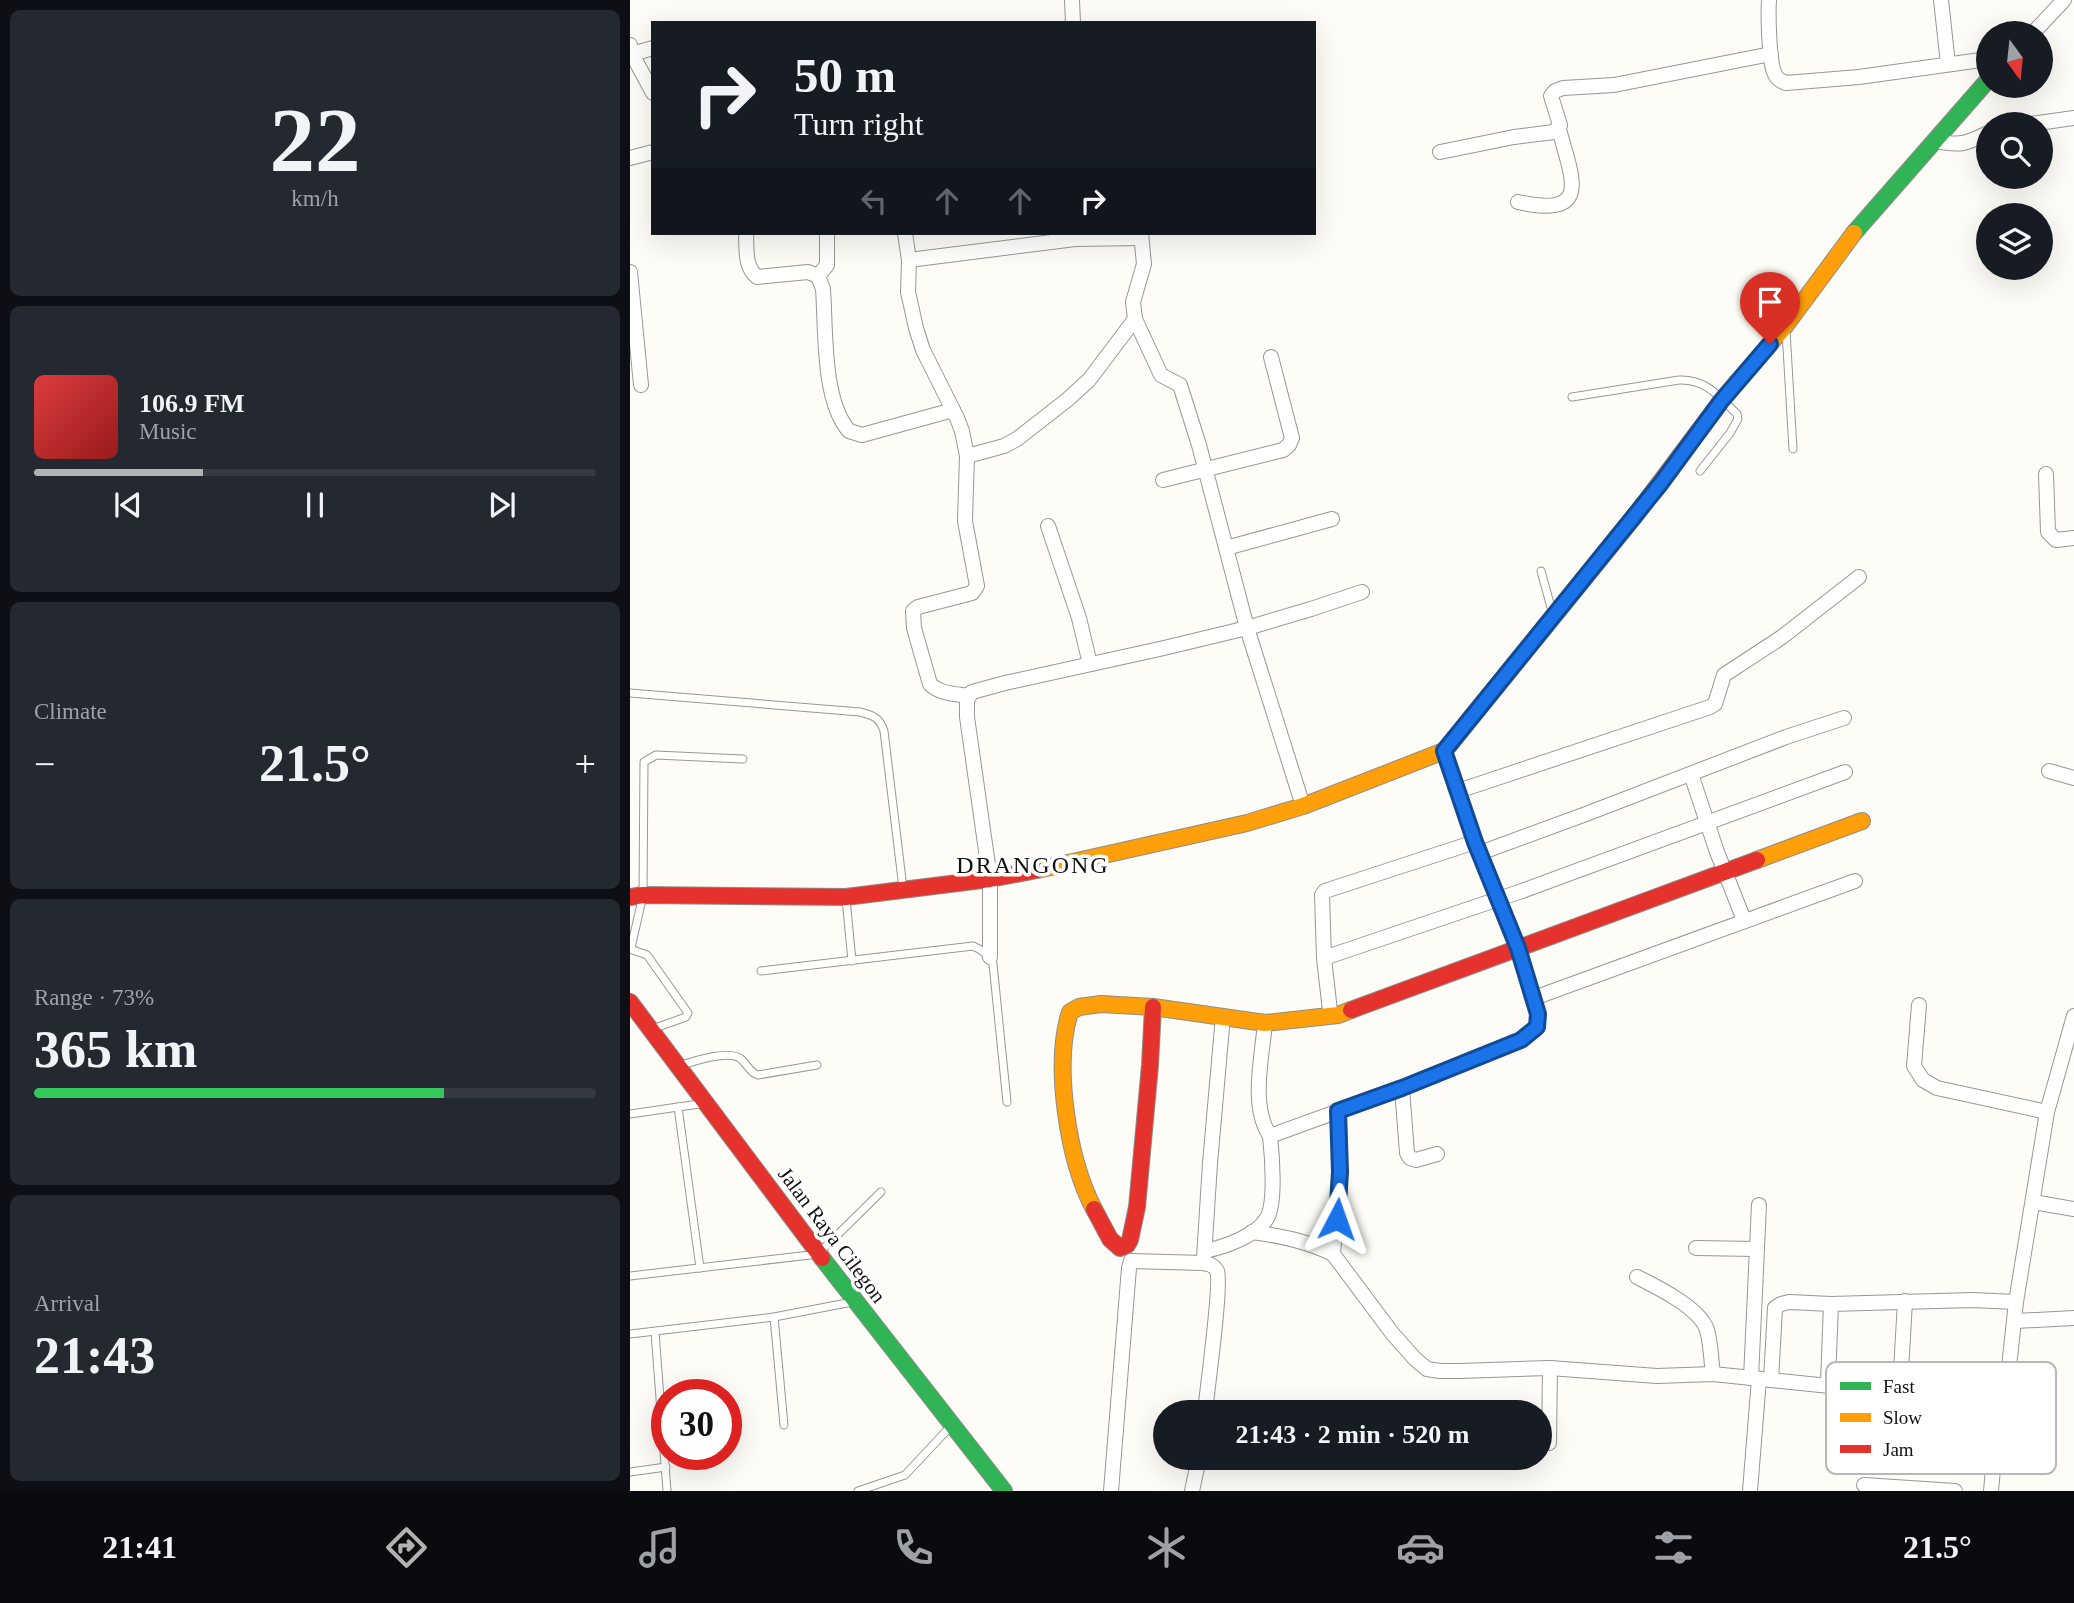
<!DOCTYPE html>
<html lang="en">
<head>
<meta charset="utf-8">
<style>
	:root { --surface:#171b24; --page:#242831; --text:#f1f3f6; --muted:#9ea1a6; --line:#363941; --accent:#b2b2b3 }
	body { margin:0; font-family:"Times New Roman",serif; background:var(--page); color:var(--text); height:100vh; display:flex; flex-direction:column; font-size:26px; white-space:nowrap }
	* { box-sizing:border-box; margin:0 }
	p { font-size:23px; color:var(--muted) }
	.icon { flex:none; width:38px; height:38px; fill:none; stroke:currentColor; stroke-width:2; stroke-linecap:round; stroke-linejoin:round }
	.map { position:relative; flex:1; overflow:hidden }
	.panel { display:flex; flex-direction:column; gap:10px; padding:10px; background:#0d0f14; width:630px }
	.panel>* { flex:none }
	.banner { position:absolute; left:21px; top:21px; width:665px; height:214px; border-radius:0px; box-shadow:0 7px 28px #0002; background:#171b24; color:var(--text); overflow:hidden }
	.needle { width:46px; rotate:165deg }
	.tools { position:absolute; left:1346px; top:21px; display:grid; gap:14px }
	.tools a { display:grid; place-items:center; width:77px; height:77px; border-radius:50%; background:var(--surface); box-shadow:0 7px 28px #0002; font-size:35px }
	.speed { position:absolute; left:21px; top:1379px; display:flex; gap:14px; font-size:35px; font-weight:700; text-align:center }
	.speed>* { display:grid; place-content:center; width:91px; height:91px; border-radius:50%; background:var(--surface); box-shadow:0 7px 28px #0002; line-height:1 }
	.speed .limit { border:10px solid #d22; background:#fff; color:#111 }
	.pin { position:absolute; display:grid; place-items:center; width:60px; height:60px; color:#fff; margin:-72px -30px; border-radius:50% 50% 50% 0; rotate:-45deg; box-shadow:0 0 7px #0007 }
	.pin .icon { rotate:45deg }
	.me { position:absolute; width:77px; margin:-38px; rotate:4deg; stroke-linejoin:round; filter:drop-shadow(0 0 5px #0008) }
	.turn { display:flex; align-items:center; gap:24px; height:147px; padding:0 28px; font-size:32px }
	.turn .icon { width:91px; height:91px; stroke-width:2.5 }
	.turn b { display:block; font-size:49px; line-height:60px }
	.lanes { display:flex; align-items:center; height:66px; padding:0 28px; background:#0003; justify-content:center; gap:35px; direction:ltr }
	.lanes .off { opacity:.35 }
	.big { font-size:52px; font-weight:600; line-height:1.1 }
	.panel .card { flex:1; display:flex; flex-direction:column; justify-content:center; gap:10px; min-width:0; padding:0 24px; border-radius:10px; background:var(--page) }
	.panel .dial { align-items:center; gap:0 }
	.dial b { font-size:91px; line-height:1 }
	.song { display:flex; align-items:center; gap:21px }
	.cover { width:84px; height:84px; border-radius:10px; background:linear-gradient(135deg,hsl(0 70% 55%),hsl(0 70% 35%)) }
	.played { height:7px; border-radius:4px; background:linear-gradient(90deg,var(--accent) 30%,var(--line) 30%) }
	.keys { display:flex; justify-content:space-around; direction:ltr }
	.heat { display:flex; justify-content:space-between; align-items:center; font-size:38px; direction:ltr }
	.charge { height:10px; border-radius:5px; background:linear-gradient(90deg,#34c759 73%,var(--line) 0) }
	.trip { position:absolute; left:523px; top:1400px; width:399px; height:70px; border-radius:35px; background:var(--surface); box-shadow:0 7px 28px #0002; font-weight:600; line-height:70px; text-align:center }
	.menu { display:flex; height:112px; justify-content:space-around; align-items:center; background:#090b0e; color:var(--muted) }
	.menu .icon { width:49px; height:49px }
	.menu .active { color:var(--accent) }
	.menu b { font-size:32px; color:var(--text) }
	main { display:flex; flex:1; min-height:0 }
	.map>svg:first-child { display:block }
	.lines { fill:none; stroke-linecap:round; stroke-linejoin:round }
	.lane-casing { stroke:#979795; stroke-width:9 }
	.street-casing { stroke:#979795; stroke-width:16 }
	.fast-casing { stroke:#8e8d8b; stroke-width:18 }
	.slow-casing { stroke:#8e8d8b; stroke-width:18 }
	.jam-casing { stroke:#8e8d8b; stroke-width:18 }
	.lane { stroke:#fffffe; stroke-width:7 }
	.street { stroke:#fffffe; stroke-width:14 }
	.fast { stroke:#30b455; stroke-width:16 }
	.slow { stroke:#ff9f0a; stroke-width:16 }
	.jam { stroke:#e5322d; stroke-width:16 }
	.route-casing { stroke:#114b97; stroke-width:18 }
	.route { stroke:#1a73e8; stroke-width:12 }
	.labels { text-anchor:middle; stroke-width:7; stroke-linejoin:round; paint-order:stroke }
	.street-label { font-size:21px; fill:#111; stroke:#fff }
	.quarter-label { font-size:24px; letter-spacing:2px; fill:#111; stroke:#fff }
	.key { fill:#fff; stroke:#b8b8b8; stroke-width:2 }
	.key-label { font-size:19px; fill:#111 }
</style>
</head>
<body>
<main>
<section class="panel">
<div class="card dial"><b>22</b><p>km/h</p></div>
<div class="card">
<div class="song"><i class="cover"></i><div><b>106.9 FM</b><p>Music</p></div></div>
<div class="played"></div>
<div class="keys"><svg class="icon" aria-label="previous" viewBox="0 0 24 24"><path d="M18 5L8 12l10 7zM5 5v14"/></svg><svg class="icon" aria-label="pause" viewBox="0 0 24 24"><path d="M8 5v14M16 5v14"/></svg><svg class="icon" aria-label="next" viewBox="0 0 24 24"><path d="M6 5l10 7-10 7zM19 5v14"/></svg></div>
</div>
<div class="card"><p>Climate</p>
<div class="heat"><a>−</a><b class="big">21.5°</b><a>+</a></div>
</div>
<div class="card"><p>Range · 73%</p><b class="big">365 km</b><div class="charge"></div></div>
<div class="card"><p>Arrival</p><b class="big">21:43</b></div>
</section>
<div class="map">
<svg width="1444" height="1491" viewBox="0 0 1444 1491">
	<rect width="100%" height="100%" fill="#fdfcf7"/>
	<g class="lines">
		<defs>
			<g id="lane">
				<path d="M1156 331 1163 449"/>
				<path d="M942 397 1049 380C1077 379 1089 397 1107 414L1108 419 1100 433 1070 471"/>
				<path d="M911 571 922 611"/>
				<path d="M0 693 230 712C243 715 250 718 254 731L273 888"/>
				<path d="M216 899 222 961"/>
				<path d="M1 948 13 895 14 762 26 755 113 759"/>
				<path d="M0 949 17 955 58 1013 56 1017 25 1028"/>
				<path d="M131 971 343 946C353 950 358 955 363 964L377 1102"/>
				<path d="M55 1064C68 1060 100 1050 111 1059 118 1065 119 1072 128 1075L187 1065"/>
				<path d="M70 1104 48 1107 70 1268"/>
				<path d="M0 1114 48 1107"/>
				<path d="M193 1249 251 1192"/>
				<path d="M0 1276 180 1255"/>
				<path d="M144 1317 154 1425"/>
				<path d="M25 1332 37 1491"/>
				<path d="M0 1334 144 1317 217 1303"/>
				<path d="M0 1472 36 1467"/>
				<path d="M228 1491 275 1475 319 1428"/>
			</g>
			<g id="street">
				<path d="M442 0 443 23"/>
				<path d="M1139 0C1138 14 1139 60 1144 72 1146 78 1150 81 1156 83L1229 77 1358 59"/>
				<path d="M1311 0 1318 64"/>
				<path d="M1403 33 1434 0"/>
				<path d="M0 45 2 54 23 93"/>
				<path d="M2 54 23 48"/>
				<path d="M1401 124 1444 118"/>
				<path d="M1306 141C1330 146 1336 144 1358 133"/>
				<path d="M810 152 884 137 924 132 930 125 921 96 925 91 933 88 984 85 1141 54"/>
				<path d="M0 158 23 152"/>
				<path d="M888 202C964 219 941 176 929 129"/>
				<path d="M116 233C117 249 114 266 127 277L178 272 188 276"/>
				<path d="M275 233 279 260 278 292 286 328 293 350 327 418 332 431 337 456 335 521 347 586 342 593 288 607 283 611 284 628 300 684C310 694 326 694 339 696"/>
				<path d="M511 233 514 264 503 302 505 319 531 375 550 385 569 445 617 628 673 806"/>
				<path d="M279 260 445 239 511 238"/>
				<path d="M0 272 11 385"/>
				<path d="M188 276 193 289C196 329 192 400 219 431L232 435 323 410"/>
				<path d="M188 276 197 265V233"/>
				<path d="M337 456 374 446 387 439 437 400 459 380 505 319"/>
				<path d="M1416 474 1418 532 1426 540 1444 538"/>
				<path d="M533 480 653 450 659 445 662 438 641 357"/>
				<path d="M418 526 449 618 460 664"/>
				<path d="M596 548 702 519"/>
				<path d="M1419 771 1444 778"/>
				<path d="M1061 774 1087 852 1114 920"/>
				<path d="M828 791 1080 707 1085 704 1094 675 1152 637 1229 577"/>
				<path d="M850 853 956 814 1156 737 1214 718"/>
				<path d="M360 957V879L337 717V700L342 692 375 683 534 648 617 628 681 609 732 592"/>
				<path d="M694 958 692 895 695 891 845 842"/>
				<path d="M904 998 1225 881"/>
				<path d="M1289 1005 1284 1066 1293 1080 1307 1088 1417 1112"/>
				<path d="M703 1015 700 1011 694 958 892 891 1215 772"/>
				<path d="M635 1023C632 1058 620 1106 640 1136"/>
				<path d="M772 1088 777 1153 780 1158 786 1160 807 1154"/>
				<path d="M708 1111 710 1172 703 1254 762 1333 785 1359 797 1369 810 1371H830L920 1368 1027 1376 1083 1374 1375 1404"/>
				<path d="M1403 1202 1444 1209"/>
				<path d="M622 1232C651 1236 677 1241 703 1254"/>
				<path d="M1066 1248 1126 1249"/>
				<path d="M575 1251C594 1247 627 1236 637 1218 646 1203 642 1154 640 1136L772 1088 891 1040 907 1027 908 1014 888 948 845 842 814 751"/>
				<path d="M574 1258 580 1163 593 1016"/>
				<path d="M1007 1277C1027 1287 1070 1308 1077 1330 1081 1344 1081 1360 1083 1374"/>
				<path d="M1385 1321 1444 1318"/>
				<path d="M1271 1371 1275 1301"/>
				<path d="M1121 1378 1129 1205"/>
				<path d="M1141 1380 1145 1308 1151 1304 1159 1302 1201 1304 1342 1300 1386 1302"/>
				<path d="M1198 1382 1201 1304"/>
				<path d="M919 1443 920 1368"/>
				<path d="M1234 1485 1325 1491"/>
				<path d="M481 1491 499 1268 501 1261 573 1263C579 1264 584 1265 587 1271 592 1283 577 1391 575 1412"/>
				<path d="M562 1491 569 1458"/>
				<path d="M1120 1491 1129 1379"/>
				<path d="M1361 1491 1364 1458 1375 1404 1386 1302 1417 1112 1444 1016"/>
			</g>
			<g id="fast">
				<path d="M1224 233 1358 80"/>
				<path d="M192 1258 374 1491"/>
			</g>
			<g id="slow">
				<path d="M1004 517 1092 400 1156 325 1224 233"/>
				<path d="M1127 860 1232 821"/>
				<path d="M407 870 617 823 673 806 814 751 820 744"/>
				<path d="M464 1209C438 1160 423 1065 440 1012L449 1007 471 1004 523 1007 635 1023 708 1015 721 1010"/>
			</g>
			<g id="jam">
				<path d="M820 744 1004 517"/>
				<path d="M0 897 13 895 216 897 360 879 407 870"/>
				<path d="M0 1002 192 1258"/>
				<path d="M721 1010 1127 860"/>
				<path d="M464 1209 480 1239 490 1248 497 1245 500 1240 507 1207 520 1065 523 1007"/>
			</g>
		</defs>
		<use href="#lane" class="lane-casing"/>
		<use href="#street" class="street-casing"/>
		<use href="#fast" class="fast-casing"/>
		<use href="#slow" class="slow-casing"/>
		<use href="#jam" class="jam-casing"/>
		<use href="#lane" class="lane"/>
		<use href="#street" class="street"/>
		<use href="#fast" class="fast"/>
		<use href="#slow" class="slow"/>
		<use href="#jam" class="jam"/>
	</g>
	<g class="lines">
		<defs>
			<path id="route" d="M707 1219 710 1172 708 1111 772 1088 891 1040 907 1027 908 1014 888 948 845 842 814 751 1031 483 1092 400 1140 344"/>
		</defs>
		<use href="#route" class="route-casing"/>
		<use href="#route" class="route"/>
	</g>
	<g class="labels">
		<g class="street-label">
			<text transform="translate(202 1235) rotate(53)" y="7">Jalan Raya Cilegon</text>
		</g>
		<g class="quarter-label">
			<text x="403" y="873">DRANGONG</text>
		</g>
	</g>
	<rect x="1196" y="1362" width="230" height="112" rx="10" class="key"/>
	<rect x="1210" y="1382" width="31" height="8" fill="#30b455"/>
	<rect x="1210" y="1413" width="31" height="9" fill="#ff9f0a"/>
	<rect x="1210" y="1445" width="31" height="8" fill="#e5322d"/>
	<g class="key-label">
		<text x="1253" y="1393">Fast</text>
		<text x="1253" y="1424">Slow</text>
		<text x="1253" y="1456">Jam</text>
	</g>
</svg>
<div class="tools">
<a><svg class="needle" viewBox="-14 -14 28 28"><path d="M0-13l5 13h-10z" fill="#e53935"/><path d="M0 13l5-13h-10z" fill="#9ea1a6"/></svg></a>
<a><svg class="icon" aria-label="search" viewBox="0 0 24 24"><circle cx="10" cy="10" r="6"/><path d="M15 15l6 6"/></svg></a>
<a><svg class="icon" aria-label="layers" viewBox="0 0 24 24"><path d="M12 4l9 5-9 5-9-5zM3 14l9 5 9-5"/></svg></a>
</div>
<div class="speed"><div class="limit">30</div></div>
<div class="pin" style="left:1140px;top:344px;background:#d93025"><svg class="icon" aria-label="arrive" viewBox="0 0 24 24"><path d="M6 21V4h12l-3 4 3 4H6"/></svg></div>
<svg class="me" style="left:707px;top:1219px" viewBox="-20 -20 40 40"><path d="M0-17L14 15 0 8-14 15z" fill="#1a73e8" stroke="#fff" stroke-width="4"/></svg>
<div class="trip">21:43 · 2 min · 520 m</div>
<div class="banner">
<div class="turn"><svg class="icon" aria-label="right" viewBox="0 0 24 24"><path d="M7 20v-9h11M14 6l5 5-5 5"/></svg><div><b>50 m</b>Turn right</div></div>
<div class="lanes"><svg class="icon off" aria-label="left" viewBox="0 0 24 24"><path d="M17 20v-9H6M10 6l-5 5 5 5"/></svg><svg class="icon off" aria-label="ahead" viewBox="0 0 24 24"><path d="M12 20V5M6 11l6-6 6 6"/></svg><svg class="icon off" aria-label="ahead" viewBox="0 0 24 24"><path d="M12 20V5M6 11l6-6 6 6"/></svg><svg class="icon" aria-label="right" viewBox="0 0 24 24"><path d="M7 20v-9h11M14 6l5 5-5 5"/></svg></div>
</div>
</div>
</main>
<nav class="menu">
<b>21:41</b>
<svg class="icon active" aria-label="directions" viewBox="0 0 24 24"><path d="M12 3l9 9-9 9-9-9zM9 14v-3h6M13 9l2 2-2 2"/></svg>
<svg class="icon" aria-label="music" viewBox="0 0 24 24"><path d="M9 18V5l10-2v13"/><circle cx="6" cy="18" r="3"/><circle cx="16" cy="16" r="3"/></svg>
<svg class="icon" aria-label="phone" viewBox="0 0 24 24"><path d="M5 4h4l2 5-3 2q2 4 5 5l2-3 5 2v4C11 20 4 13 5 4z"/></svg>
<svg class="icon" aria-label="climate" viewBox="0 0 24 24"><path d="M12 3v18M4 7l16 10M4 17L20 7"/></svg>
<svg class="icon" aria-label="car" viewBox="0 0 24 24"><path d="M5 17H2v-5l4-1 3-4h7l3 4 3 1v5h-3M9 17h6M6 11h13"/><circle cx="7" cy="17" r="2"/><circle cx="17" cy="17" r="2"/></svg>
<svg class="icon" aria-label="filters" viewBox="0 0 24 24"><path d="M4 7h16M4 17h16"/><circle cx="9" cy="7" r="2"/><circle cx="15" cy="17" r="2"/></svg>
<b>21.5°</b>
</nav>
</body>
</html>
